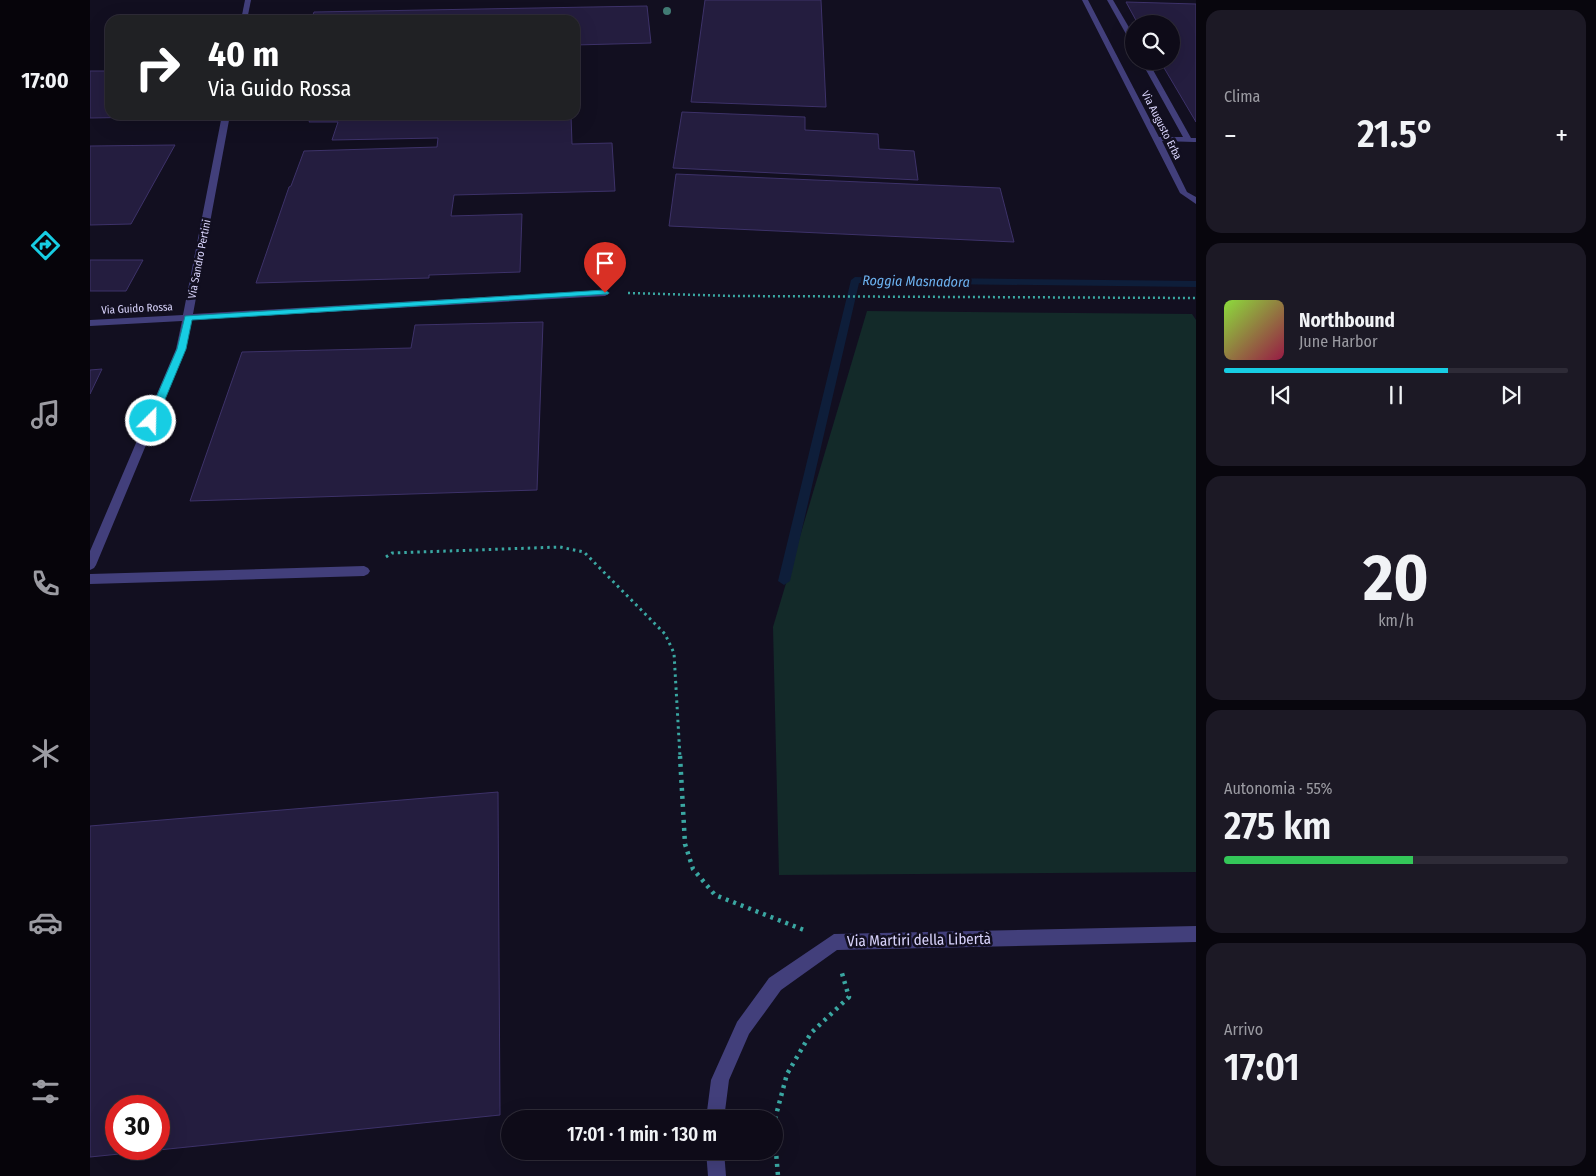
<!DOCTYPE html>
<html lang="it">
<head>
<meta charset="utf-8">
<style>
	:root { --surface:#0e0b18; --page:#1c1925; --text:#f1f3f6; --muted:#9b9ba2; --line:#2e2b37; --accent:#17cde3 }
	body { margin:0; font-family:"Fira Sans Condensed",sans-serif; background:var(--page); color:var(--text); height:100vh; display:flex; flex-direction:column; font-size:19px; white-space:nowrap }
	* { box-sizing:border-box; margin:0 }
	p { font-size:16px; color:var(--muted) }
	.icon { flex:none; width:28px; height:28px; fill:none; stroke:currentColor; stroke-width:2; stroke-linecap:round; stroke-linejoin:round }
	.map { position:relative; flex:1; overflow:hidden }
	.sheet { display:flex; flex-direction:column; gap:10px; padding:10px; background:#08060d; width:400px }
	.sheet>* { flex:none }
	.banner { position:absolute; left:15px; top:15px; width:475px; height:105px; border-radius:15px; box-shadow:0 5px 20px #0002,0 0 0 1px var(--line); background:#202124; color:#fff; overflow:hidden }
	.controls { position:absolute; left:1035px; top:15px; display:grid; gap:10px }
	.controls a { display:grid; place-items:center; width:55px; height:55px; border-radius:50%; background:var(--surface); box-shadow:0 5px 20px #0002,0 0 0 1px var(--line); font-size:25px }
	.speed { position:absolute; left:15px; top:1095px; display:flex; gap:10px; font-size:25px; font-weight:700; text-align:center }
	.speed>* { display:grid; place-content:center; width:65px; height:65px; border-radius:50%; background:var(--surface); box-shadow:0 5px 20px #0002,0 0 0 1px var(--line); line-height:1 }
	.speed .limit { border:8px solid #d22; background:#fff; color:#111 }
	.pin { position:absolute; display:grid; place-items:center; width:42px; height:42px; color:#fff; margin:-51px -21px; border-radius:50% 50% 50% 0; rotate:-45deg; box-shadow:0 0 5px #0007 }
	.pin .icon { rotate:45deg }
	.me { position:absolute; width:55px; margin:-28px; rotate:23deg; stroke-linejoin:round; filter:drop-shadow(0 0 4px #0008) }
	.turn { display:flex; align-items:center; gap:18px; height:105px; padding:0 20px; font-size:22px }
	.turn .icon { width:65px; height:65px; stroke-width:2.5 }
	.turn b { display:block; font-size:35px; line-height:42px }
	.big { font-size:38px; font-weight:600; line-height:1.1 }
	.sheet .card { flex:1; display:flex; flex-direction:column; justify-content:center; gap:8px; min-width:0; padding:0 18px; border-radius:15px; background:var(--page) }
	.sheet .dial { align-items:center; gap:0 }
	.dial b { font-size:65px; line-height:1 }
	.song { display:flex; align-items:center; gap:15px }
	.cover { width:60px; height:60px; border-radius:8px; background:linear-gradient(135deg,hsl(90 70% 55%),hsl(340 70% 35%)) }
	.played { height:5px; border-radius:2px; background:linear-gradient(90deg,var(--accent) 65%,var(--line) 65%) }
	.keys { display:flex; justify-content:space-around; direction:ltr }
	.heat { display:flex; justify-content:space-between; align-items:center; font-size:28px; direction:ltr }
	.charge { height:8px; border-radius:4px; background:linear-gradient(90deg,#34c759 55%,var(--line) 0) }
	.trip { position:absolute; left:411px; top:1110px; width:282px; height:50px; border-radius:25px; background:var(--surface); box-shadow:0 5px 20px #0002,0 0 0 1px var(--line); font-weight:600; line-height:50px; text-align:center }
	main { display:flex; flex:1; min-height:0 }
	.dock { display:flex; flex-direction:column; width:90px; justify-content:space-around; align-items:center; background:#06040a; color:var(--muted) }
	.dock .icon { width:35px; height:35px }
	.dock .current { color:var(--accent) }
	.dock b { font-size:22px; color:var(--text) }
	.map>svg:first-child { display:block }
	.green { fill:#132a29 }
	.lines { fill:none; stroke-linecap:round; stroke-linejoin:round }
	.stream { fill:#0e1e3a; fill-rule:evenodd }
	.building { fill:#241d3f; stroke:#3d3269; fill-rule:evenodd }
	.path-far2 { stroke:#3aa7a2; stroke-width:2.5; stroke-dasharray:2 3; stroke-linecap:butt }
	.path-far1 { stroke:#3aa7a2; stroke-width:3; stroke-dasharray:2.5 4; stroke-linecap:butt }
	.path { stroke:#3aa7a2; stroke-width:4.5; stroke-dasharray:3 5; stroke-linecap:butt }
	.minor { fill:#423f7b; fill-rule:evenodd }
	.tree { fill:#417b74 }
	.route { fill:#17cde3; stroke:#0f8594 }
	.labels { text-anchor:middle; stroke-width:5; stroke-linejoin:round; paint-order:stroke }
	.far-street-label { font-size:11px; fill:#d8d3fb; stroke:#120f20 }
	.water-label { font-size:14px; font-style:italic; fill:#6cb2f0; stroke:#120f20 }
	.near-street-label { font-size:15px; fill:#d8d3fb; stroke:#120f20 }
</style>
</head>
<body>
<main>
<nav class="dock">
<b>17:00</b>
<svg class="icon current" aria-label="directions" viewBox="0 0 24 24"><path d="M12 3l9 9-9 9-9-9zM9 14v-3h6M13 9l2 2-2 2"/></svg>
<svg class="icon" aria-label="music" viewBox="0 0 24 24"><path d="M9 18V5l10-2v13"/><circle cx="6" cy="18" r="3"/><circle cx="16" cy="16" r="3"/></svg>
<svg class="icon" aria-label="phone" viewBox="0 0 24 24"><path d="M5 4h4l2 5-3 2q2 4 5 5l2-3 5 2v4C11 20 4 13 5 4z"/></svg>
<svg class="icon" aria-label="climate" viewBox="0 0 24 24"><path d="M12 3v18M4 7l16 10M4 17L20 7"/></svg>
<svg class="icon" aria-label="car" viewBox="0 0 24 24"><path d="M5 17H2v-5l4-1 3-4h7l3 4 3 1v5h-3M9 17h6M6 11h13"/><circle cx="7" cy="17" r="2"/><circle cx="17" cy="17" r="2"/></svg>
<svg class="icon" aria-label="filters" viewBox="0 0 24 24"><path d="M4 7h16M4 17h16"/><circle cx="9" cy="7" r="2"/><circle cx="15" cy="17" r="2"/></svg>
</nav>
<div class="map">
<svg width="1106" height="1176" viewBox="0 0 1106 1176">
	<rect width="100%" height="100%" fill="#120f20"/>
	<path class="green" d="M777 311 1102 314 1106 320V872L689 875 683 627Z"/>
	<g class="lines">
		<path class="stream" d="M765 277 1106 281V287L769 283 700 581 694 585 688 581 761 280Z"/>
	</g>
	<g class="building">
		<path d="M615 0H731L736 107 601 102Z"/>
		<path d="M1036 2 1106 4V122L1070 61H1081V24H1048Z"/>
		<path d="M557 6 561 43 485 45V20H221L224 12Z"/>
		<path d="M0 71H20V115H61L60 117 0 118Z"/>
		<path d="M592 112 715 117V130L788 134 789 149 824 151 828 180 583 168Z"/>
		<path d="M222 115H481L482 144 522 143 525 191 364 195 361 216 432 214 430 272 339 275V278L166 283 199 187 201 186 214 151 347 147 348 138 242 140 248 122H219Z"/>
		<path d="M85 145 41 224 0 225V146Z"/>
		<path d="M586 174 910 188 924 242 579 226Z"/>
		<path d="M0 260H53L36 291H0Z"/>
		<path d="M453 322 447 490 100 501 152 352 321 348 325 325Z"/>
		<path d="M12 369 0 394V370Z"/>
		<path d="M408 792 410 1115 0 1157V826ZM26 1106H69V1149H26Z"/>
	</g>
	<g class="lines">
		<path class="path-far2" d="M538 293 644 296 1106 298"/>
		<path class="path-far1" d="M296 557 302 553 470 547 494 552 575 634 584 653 590 757"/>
		<g class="path">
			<path d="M590 756 595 844 603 869 625 895 714 930"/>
			<path d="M685 1119 697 1074 721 1033 759 997 751 970"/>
			<path d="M685 1140 688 1176"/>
		</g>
		<g class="minor">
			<path d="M155 0H161L157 20H151Z"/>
			<path d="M992 0H998L1069 137H1093L1051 61H1058L1101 138H1106V142H1104L1072 141 1097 192 1106 197V204L1090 193Z"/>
			<path d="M1017 0H1023L1044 36V45L1041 43Z"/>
			<path d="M132 115H140L103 314 515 290 520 293 515 296 101 320 96 349 6 565 4 568 0 570V551L86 349 92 321 0 326V320L93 315Z"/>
			<path d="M274 566 278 568 280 571 278 574 274 576 0 584V574Z"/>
			<path d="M1106 926V942L747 950 691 990 659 1034 639 1080 634 1119H616L621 1080 647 1022 679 978 744 934Z"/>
			<path d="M616 1151H634L636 1176H618Z"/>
		</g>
	</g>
	<circle class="tree" cx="577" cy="11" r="4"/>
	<path class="route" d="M515 290 519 293 518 294 102 320 96 349 66 421 61 424 56 421 87 349 95 316Z"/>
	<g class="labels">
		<g class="far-street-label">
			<text transform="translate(1072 125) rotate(63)" y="4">Via Augusto Erba</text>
			<text transform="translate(109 259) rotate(-79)" y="4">Via Sandro Pertini</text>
			<text transform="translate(47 308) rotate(-3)" y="4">Via Guido Rossa</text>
		</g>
		<g class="water-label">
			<text transform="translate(826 281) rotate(1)" y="5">Roggia Masnadora</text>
		</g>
		<g class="near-street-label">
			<text transform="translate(829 940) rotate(-1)" y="5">Via Martiri della Libertà</text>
		</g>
	</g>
</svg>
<div class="controls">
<a><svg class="icon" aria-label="search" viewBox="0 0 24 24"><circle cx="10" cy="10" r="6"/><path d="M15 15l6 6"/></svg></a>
</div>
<div class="speed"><div class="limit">30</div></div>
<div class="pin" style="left:515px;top:293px;background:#d93025"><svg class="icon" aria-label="arrive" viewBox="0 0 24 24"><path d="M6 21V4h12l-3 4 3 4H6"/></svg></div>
<svg class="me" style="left:61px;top:421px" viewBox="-20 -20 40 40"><circle r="17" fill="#17cde3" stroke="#fff" stroke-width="3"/><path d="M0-11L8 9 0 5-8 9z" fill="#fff"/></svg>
<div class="trip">17:01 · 1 min · 130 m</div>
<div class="banner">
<div class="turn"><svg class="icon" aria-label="right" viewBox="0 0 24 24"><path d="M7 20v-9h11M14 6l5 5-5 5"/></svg><div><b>40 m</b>Via Guido Rossa</div></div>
</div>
</div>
<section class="sheet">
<div class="card"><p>Clima</p>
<div class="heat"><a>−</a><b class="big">21.5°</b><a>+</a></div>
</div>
<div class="card">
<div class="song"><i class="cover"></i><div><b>Northbound</b><p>June Harbor</p></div></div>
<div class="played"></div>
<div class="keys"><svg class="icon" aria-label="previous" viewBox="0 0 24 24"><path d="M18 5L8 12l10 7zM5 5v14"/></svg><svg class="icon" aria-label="pause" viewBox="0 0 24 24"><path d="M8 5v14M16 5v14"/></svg><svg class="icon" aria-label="next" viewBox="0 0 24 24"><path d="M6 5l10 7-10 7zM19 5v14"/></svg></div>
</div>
<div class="card dial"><b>20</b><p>km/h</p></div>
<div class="card"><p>Autonomia · 55%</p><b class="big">275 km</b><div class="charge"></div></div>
<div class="card"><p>Arrivo</p><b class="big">17:01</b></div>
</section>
</main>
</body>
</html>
